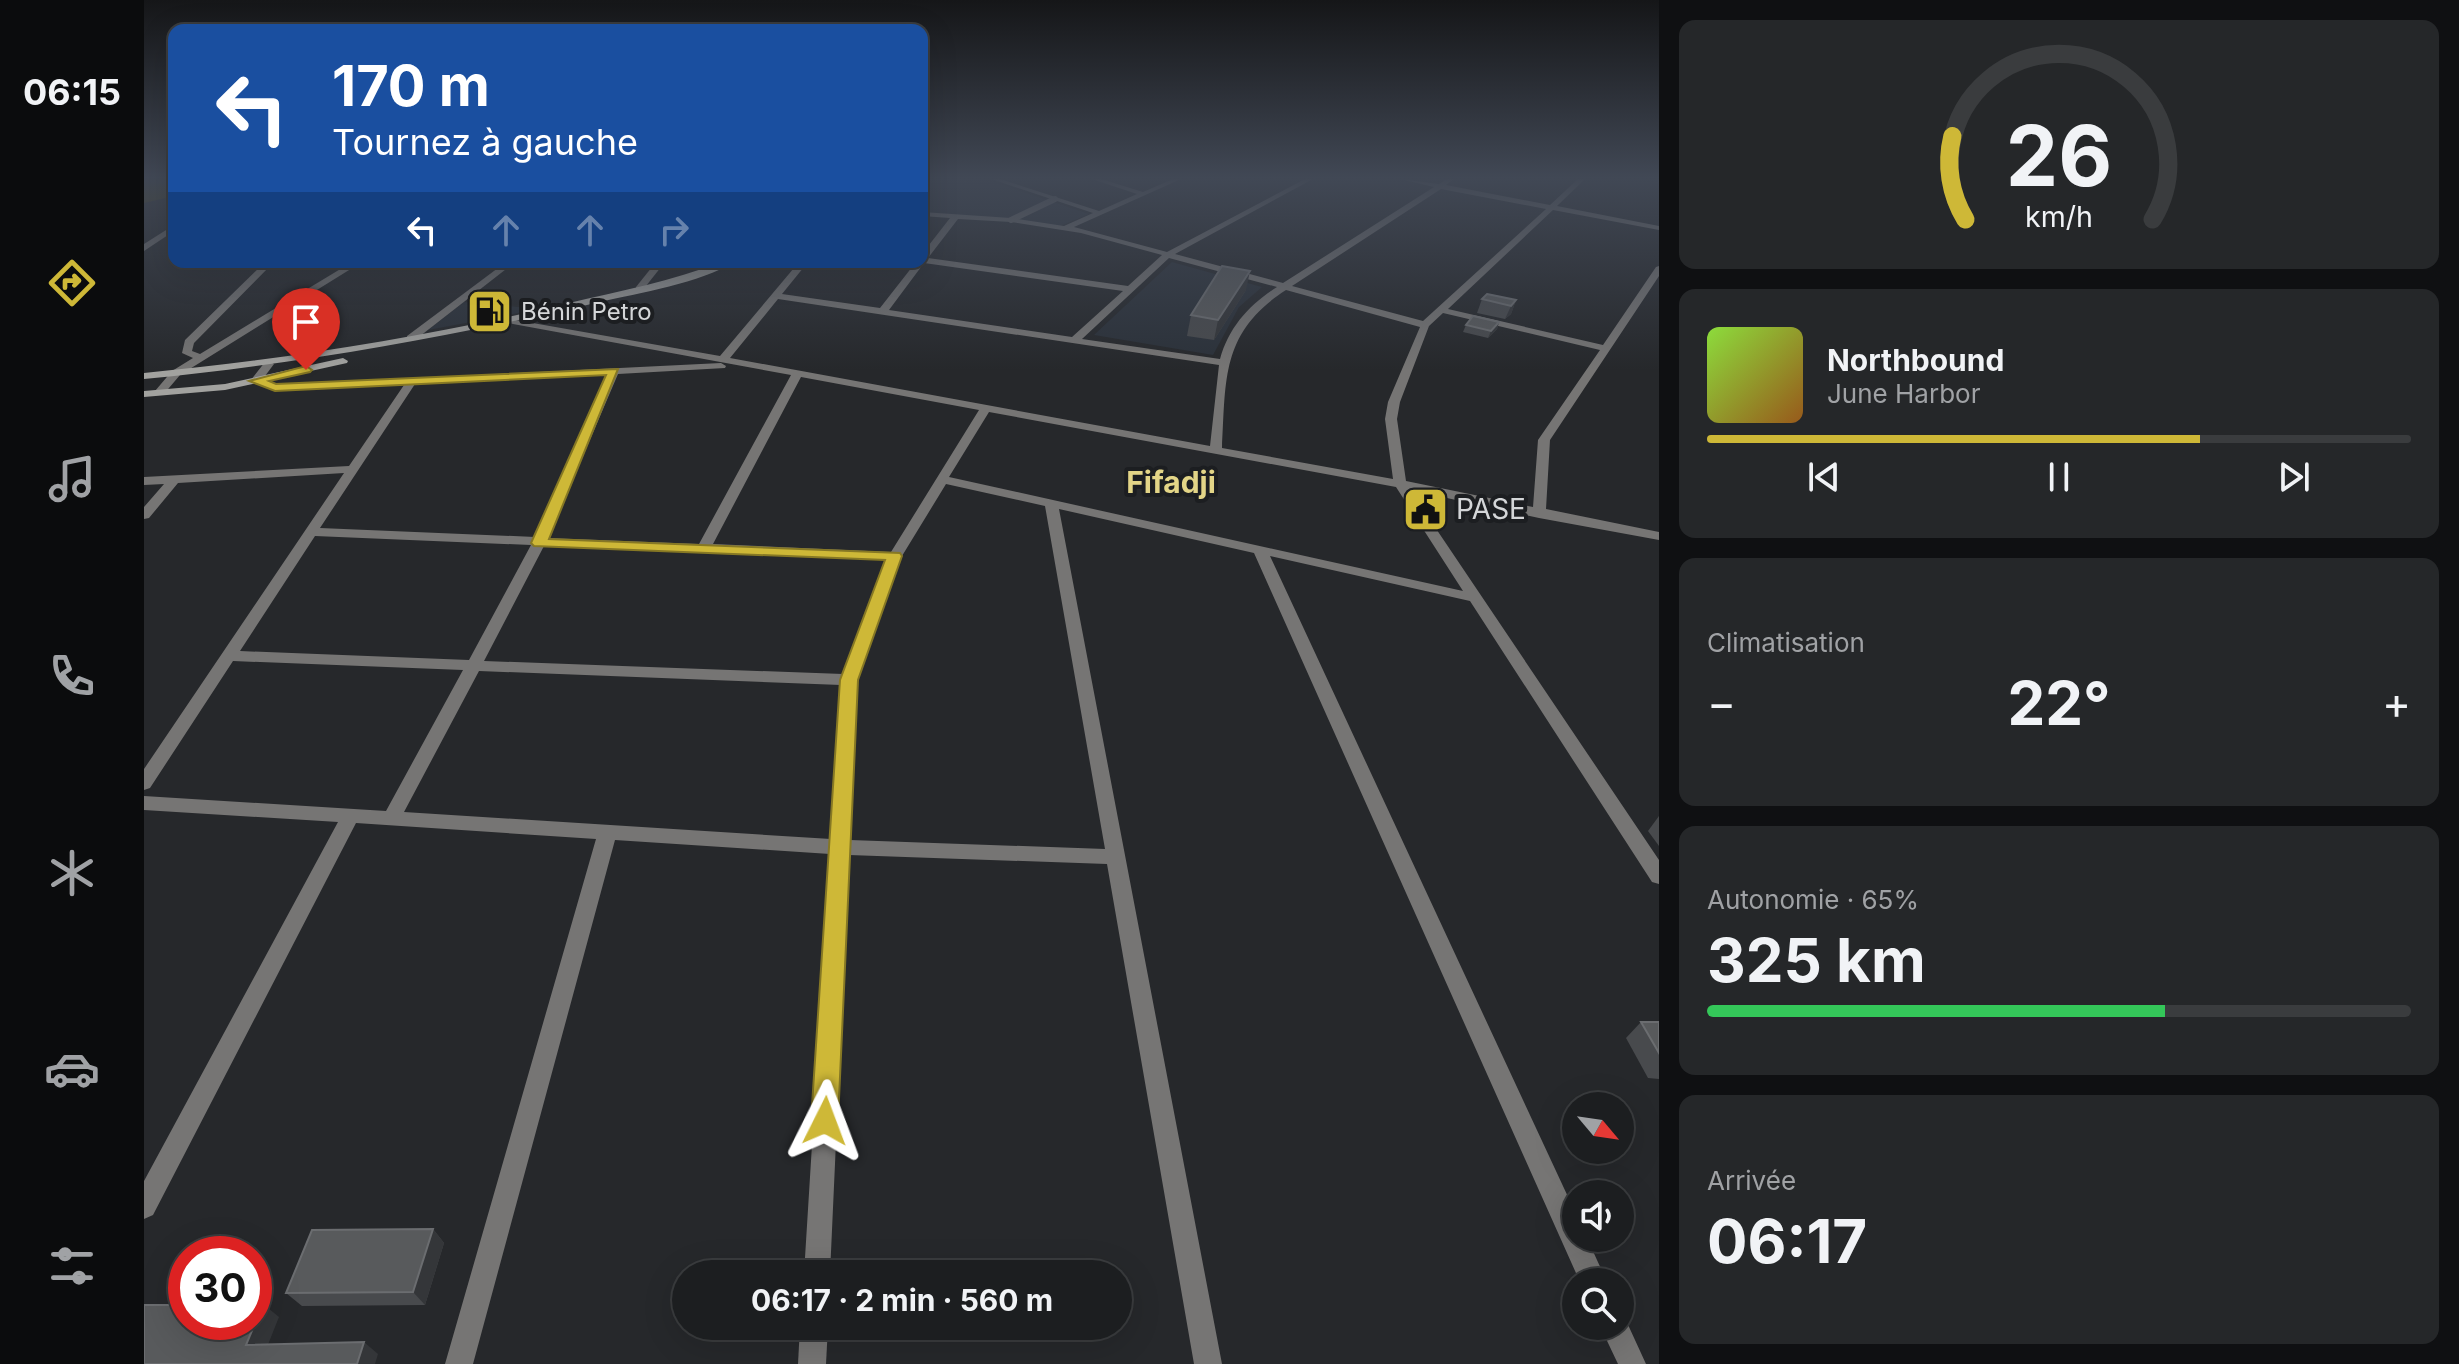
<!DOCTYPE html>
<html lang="fr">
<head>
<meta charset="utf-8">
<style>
	:root { --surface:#1c1e20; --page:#252729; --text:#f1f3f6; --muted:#a0a2a5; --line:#3a3c3e; --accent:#ceb837 }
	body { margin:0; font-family:Inter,sans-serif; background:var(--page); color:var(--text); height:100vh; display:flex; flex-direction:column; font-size:30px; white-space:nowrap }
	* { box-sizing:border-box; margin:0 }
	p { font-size:26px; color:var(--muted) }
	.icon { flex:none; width:44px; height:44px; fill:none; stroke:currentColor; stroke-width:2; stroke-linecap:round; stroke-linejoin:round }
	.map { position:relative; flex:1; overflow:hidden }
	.panel { display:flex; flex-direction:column; gap:20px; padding:20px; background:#0f1012; width:800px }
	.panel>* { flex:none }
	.hud { position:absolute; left:24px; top:24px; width:760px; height:244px; border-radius:16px; box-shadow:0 8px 32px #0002,0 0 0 2px var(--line); background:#1a4fa0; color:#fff; overflow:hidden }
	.needle { width:52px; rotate:119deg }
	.buttons { position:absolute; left:1418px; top:1092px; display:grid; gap:16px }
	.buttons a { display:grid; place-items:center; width:72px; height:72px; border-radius:50%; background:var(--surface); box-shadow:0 8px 32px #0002,0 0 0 2px var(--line); font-size:40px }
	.speed { position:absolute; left:24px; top:1236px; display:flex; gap:16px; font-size:40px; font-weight:700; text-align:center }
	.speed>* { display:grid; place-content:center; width:104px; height:104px; border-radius:50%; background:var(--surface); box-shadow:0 8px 32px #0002,0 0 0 2px var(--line); line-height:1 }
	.speed .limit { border:12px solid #d22; background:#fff; color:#111 }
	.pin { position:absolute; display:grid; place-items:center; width:68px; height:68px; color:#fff; margin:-82px -34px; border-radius:50% 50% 50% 0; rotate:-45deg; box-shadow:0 0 8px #0007 }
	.pin .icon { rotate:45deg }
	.me { position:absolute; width:88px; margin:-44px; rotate:3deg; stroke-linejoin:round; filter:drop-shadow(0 0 6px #0008) }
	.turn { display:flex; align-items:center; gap:28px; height:168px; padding:0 32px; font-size:36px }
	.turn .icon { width:104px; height:104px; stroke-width:2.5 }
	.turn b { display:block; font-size:56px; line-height:68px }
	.lanes { display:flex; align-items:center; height:76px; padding:0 32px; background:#0003; justify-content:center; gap:40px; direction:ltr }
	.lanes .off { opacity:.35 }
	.big { font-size:60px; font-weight:700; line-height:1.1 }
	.panel .card { flex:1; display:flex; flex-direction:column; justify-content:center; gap:12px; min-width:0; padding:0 28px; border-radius:16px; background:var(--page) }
	.panel .dial { align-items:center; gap:0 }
	.dial svg { height:208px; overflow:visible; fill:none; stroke:var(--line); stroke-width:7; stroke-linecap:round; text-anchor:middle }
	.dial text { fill:var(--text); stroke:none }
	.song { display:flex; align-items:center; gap:24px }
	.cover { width:96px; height:96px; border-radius:12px; background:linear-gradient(135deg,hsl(90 70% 55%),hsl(30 70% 35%)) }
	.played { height:8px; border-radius:4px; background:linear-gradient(90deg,var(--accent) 70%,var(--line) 70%) }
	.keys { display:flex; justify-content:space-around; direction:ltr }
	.heat { display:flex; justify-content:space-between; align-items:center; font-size:44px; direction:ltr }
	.charge { height:12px; border-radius:6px; background:linear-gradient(90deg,#34c759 65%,var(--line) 0) }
	.trip { position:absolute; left:528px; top:1260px; width:460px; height:80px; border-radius:40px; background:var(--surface); box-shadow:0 8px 32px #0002,0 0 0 2px var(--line); font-weight:700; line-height:80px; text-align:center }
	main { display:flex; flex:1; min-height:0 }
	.menu { display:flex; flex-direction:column; width:144px; justify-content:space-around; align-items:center; background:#0b0c0d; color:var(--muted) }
	.menu .icon { width:56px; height:56px }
	.menu .active { color:var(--accent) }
	.menu b { font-size:36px; color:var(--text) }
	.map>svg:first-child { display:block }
	.built { fill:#2b3139 }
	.green { fill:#4a420e }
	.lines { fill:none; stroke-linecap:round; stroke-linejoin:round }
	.service { stroke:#767574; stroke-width:6 }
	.minor { fill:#767574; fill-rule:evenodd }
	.secondary { fill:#a2a29f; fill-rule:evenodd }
	.wall { fill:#484a4d }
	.shaded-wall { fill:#343639 }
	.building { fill:#585a5c; stroke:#6b6d70; stroke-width:2 }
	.route { fill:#ceb837; stroke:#867824; stroke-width:2 }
	.labels { text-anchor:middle; stroke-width:8; stroke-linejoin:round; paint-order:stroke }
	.far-poi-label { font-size:24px; fill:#d4d6d8; stroke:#1c1e21; text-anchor:start }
	.poi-label { font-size:28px; fill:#d4d6d8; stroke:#1c1e21; text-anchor:start }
	.far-district-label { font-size:30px; font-weight:bold; fill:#e3d587; stroke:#1c1e21 }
</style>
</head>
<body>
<main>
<nav class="menu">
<b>06:15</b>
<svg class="icon active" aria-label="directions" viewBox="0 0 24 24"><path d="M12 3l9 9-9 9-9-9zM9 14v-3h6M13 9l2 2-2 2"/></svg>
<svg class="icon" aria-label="music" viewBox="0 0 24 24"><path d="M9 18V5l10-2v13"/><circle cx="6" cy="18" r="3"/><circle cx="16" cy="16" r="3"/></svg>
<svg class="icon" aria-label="phone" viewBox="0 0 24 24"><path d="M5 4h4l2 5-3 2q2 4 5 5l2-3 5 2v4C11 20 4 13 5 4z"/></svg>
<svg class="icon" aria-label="climate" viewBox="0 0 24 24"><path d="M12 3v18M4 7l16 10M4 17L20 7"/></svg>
<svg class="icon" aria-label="car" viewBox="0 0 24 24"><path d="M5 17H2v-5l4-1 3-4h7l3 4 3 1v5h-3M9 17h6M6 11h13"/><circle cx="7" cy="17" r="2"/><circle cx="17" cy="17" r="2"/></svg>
<svg class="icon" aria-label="filters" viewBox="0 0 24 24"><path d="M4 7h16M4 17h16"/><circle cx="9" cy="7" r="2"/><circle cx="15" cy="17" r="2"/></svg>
</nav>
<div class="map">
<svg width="1515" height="1364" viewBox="0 0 1515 1364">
	<rect width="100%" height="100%" fill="#26282b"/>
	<g class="built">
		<path d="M778 179H840L945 214 916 226 778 213Z"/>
		<path d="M1028 262 1118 287 1095 307 1069 355 950 335Z"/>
		<path d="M320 302 396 309 284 330Z"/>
	</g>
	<path class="green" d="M0 179H30V196L0 203Z"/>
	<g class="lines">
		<path class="service" d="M867 220 911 199"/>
		<g class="minor">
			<path d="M847 179H856L955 211 993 194 948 179H957L999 192 1029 179H1037L930 227 1023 252 1161 179H1169L1031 254 1139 283 1290 187 1256 179 1295 184 1303 179H1310L1302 185 1406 205 1434 179H1441L1413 206 1515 226V230L1409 210 1304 309 1459 345 1512 267 1515 266V276L1406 440 1402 509 1515 532V540L1395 518 1266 490 1515 860V884L1508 882 1326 601 1126 556 1432 1214V1238H1443L1463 1282H1436L1110 553 915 509 1078 1364H1050L963 864 705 855 686 1274H660L686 854 471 840 329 1364H301L452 839 212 823 9 1215 0 1219V1181L194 822 0 810V796L242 811 319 670 89 661 6 788 0 790V769L200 473 34 483 5 518 0 519V507L20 484 0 485V477L205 466 260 385 131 391 106 381 121 362 125 361 130 364 118 380 132 385 577 363 582 366 581 368 474 374 404 538 555 544 647 375 369 324 366 323V319L576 356 655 262H664L638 294 736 308 772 262H778V254L806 218 778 216V212L867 218 920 226 949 213ZM1297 189 1402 209 1279 321 1148 286ZM814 219 867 222 937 233 1018 255 984 286 784 258ZM1025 258 1133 287C1105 305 1085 327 1076 359L938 339ZM780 263 979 291 928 337 745 310ZM1142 290 1276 327 1244 402 1241 419 1249 479 1078 448C1082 378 1077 332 1142 290ZM634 299 1075 365 1066 446 586 358ZM1299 313 1456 350 1394 440 1389 507 1262 481 1253 419 1256 402 1285 326ZM463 375 391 537 176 528 271 384ZM657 377 835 410 747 552 569 544ZM845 412 1252 487 1319 591 805 477ZM802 484 901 506 961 849 706 840 713 680 758 556ZM171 536 387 545 325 660 96 651ZM400 546 743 560 699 674 340 661ZM335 671 697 685 687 839 260 812Z"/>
			<path d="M30 225V231L0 251V244Z"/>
			<path d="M121 262H130L50 343 48 351 56 354 208 262H218L36 375 19 395H11V391L28 371 49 358 38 353 41 340Z"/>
			<path d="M362 262H371L271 340H263V336Z"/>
			<path d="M512 262H521L498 291H492V287Z"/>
			<path d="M1476 1315 1480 1316 1502 1364H1474L1456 1326H1476Z"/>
			<path d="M656 1326H684L682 1364H654Z"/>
		</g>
		<g class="secondary">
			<path d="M577 262H589C558 283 494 293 456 302 305 337 154 364 0 379V373C143 359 285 337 425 303 476 291 528 281 577 262Z"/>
			<path d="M199 358 204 361 203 363 81 390 0 397V391L81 384Z"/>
		</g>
	</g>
	<g class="wall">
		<path d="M1102 290 1070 340 1043 336 1047 315Z"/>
		<path d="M1338 299 1372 300 1367 314 1361 319 1333 313Z"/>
		<path d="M1355 322 1353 329 1344 338 1319 332 1322 325Z"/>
		<path d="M1515 816V846L1504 831Z"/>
		<path d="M1497 1022H1515V1079L1504 1078 1482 1038Z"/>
		<path d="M289 1229 300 1243 281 1305 158 1306 142 1293Z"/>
	</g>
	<g class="shaded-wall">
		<path d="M1106 271 1102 290 1070 340 1074 320Z"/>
		<path d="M1372 300 1367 314 1361 319 1367 306Z"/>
		<path d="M1355 322 1353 329 1344 338 1347 331Z"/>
		<path d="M289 1229 300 1243 281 1305 269 1292Z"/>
		<path d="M119 1304 135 1317 119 1357 102 1345Z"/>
		<path d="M220 1342 234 1354 231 1364H213Z"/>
	</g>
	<g class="building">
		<path d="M1078 266 1106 271 1074 320 1047 315Z"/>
		<path d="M1343 294 1372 300 1367 306 1338 299Z"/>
		<path d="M1329 316 1355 322 1347 331 1322 325Z"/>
		<path d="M1497 1022H1515V1053Z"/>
		<path d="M289 1229 269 1292 142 1293 168 1230Z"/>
		<path d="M110 1304H119L102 1345 220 1342 213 1364H0V1305H42V1322H110Z"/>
	</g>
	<linearGradient id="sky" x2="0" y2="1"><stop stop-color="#151618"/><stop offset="0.48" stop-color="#414855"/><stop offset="1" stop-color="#414855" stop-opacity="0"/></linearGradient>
	<rect width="1515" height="370" fill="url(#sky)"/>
	<path class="route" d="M162 366 168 370 166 372 125 381 132 384 474 369 405 539 756 553 758 556 714 680 694 1121 690 1131 681 1135 671 1131 667 1121 696 680 741 560 390 546 387 543 462 375 131 391 105 381Z"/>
	<defs>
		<symbol id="fuel-square" viewBox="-11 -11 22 22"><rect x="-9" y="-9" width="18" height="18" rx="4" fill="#ceb837" stroke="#1c1e21"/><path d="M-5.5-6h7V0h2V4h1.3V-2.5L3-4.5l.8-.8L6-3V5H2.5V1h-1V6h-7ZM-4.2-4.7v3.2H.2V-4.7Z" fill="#111"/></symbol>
		<symbol id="civic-square" viewBox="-11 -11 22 22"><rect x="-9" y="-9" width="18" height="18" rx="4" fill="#ceb837" stroke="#1c1e21"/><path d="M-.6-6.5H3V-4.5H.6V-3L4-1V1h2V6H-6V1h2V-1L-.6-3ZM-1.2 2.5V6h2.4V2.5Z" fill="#111"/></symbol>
	</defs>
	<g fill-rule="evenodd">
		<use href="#fuel-square" x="320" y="286" width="51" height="51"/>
		<use href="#civic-square" x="1256" y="484" width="51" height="51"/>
	</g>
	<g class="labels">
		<g class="far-poi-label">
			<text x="377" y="320">Bénin Petro</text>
		</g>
		<g class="poi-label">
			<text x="1312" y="519">PASE</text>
		</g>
		<g class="far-district-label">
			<text x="1027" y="493">Fifadji</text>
		</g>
	</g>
</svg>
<div class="buttons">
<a><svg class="needle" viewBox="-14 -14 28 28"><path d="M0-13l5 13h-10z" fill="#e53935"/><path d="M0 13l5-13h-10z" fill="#a0a2a5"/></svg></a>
<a><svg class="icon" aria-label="sound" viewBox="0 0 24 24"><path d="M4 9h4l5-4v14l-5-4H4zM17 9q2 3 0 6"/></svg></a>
<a><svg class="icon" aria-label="search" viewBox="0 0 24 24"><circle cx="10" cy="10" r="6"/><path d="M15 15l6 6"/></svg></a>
</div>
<div class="speed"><div class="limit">30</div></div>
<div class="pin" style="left:162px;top:370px;background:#d93025"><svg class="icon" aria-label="arrive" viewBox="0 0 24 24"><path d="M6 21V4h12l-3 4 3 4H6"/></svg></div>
<svg class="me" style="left:681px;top:1121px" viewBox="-20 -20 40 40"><path d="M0-17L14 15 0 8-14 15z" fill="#ceb837" stroke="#fff" stroke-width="4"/></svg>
<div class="trip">06:17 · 2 min · 560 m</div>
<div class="hud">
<div class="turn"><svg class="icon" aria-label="left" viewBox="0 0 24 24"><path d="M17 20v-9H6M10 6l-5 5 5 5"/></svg><div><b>170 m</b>Tournez à gauche</div></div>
<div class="lanes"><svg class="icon" aria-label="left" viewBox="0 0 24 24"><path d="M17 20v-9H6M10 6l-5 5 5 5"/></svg><svg class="icon off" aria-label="ahead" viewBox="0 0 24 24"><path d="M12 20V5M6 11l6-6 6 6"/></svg><svg class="icon off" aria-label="ahead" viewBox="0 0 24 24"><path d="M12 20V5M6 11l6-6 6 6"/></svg><svg class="icon off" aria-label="right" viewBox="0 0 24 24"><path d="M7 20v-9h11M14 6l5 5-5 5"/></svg></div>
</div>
</div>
<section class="panel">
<div class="card dial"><svg viewBox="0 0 100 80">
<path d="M14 69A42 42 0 1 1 86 69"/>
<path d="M14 69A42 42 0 0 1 9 37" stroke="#ceb837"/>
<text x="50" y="56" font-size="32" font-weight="700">26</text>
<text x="50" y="72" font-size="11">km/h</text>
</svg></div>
<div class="card">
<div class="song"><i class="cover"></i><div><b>Northbound</b><p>June Harbor</p></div></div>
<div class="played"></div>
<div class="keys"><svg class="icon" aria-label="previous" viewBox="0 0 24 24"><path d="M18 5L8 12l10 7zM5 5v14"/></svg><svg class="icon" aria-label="pause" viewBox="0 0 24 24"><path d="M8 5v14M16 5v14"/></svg><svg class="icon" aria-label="next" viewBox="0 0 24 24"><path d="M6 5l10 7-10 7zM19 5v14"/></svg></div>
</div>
<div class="card"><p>Climatisation</p>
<div class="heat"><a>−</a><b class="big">22°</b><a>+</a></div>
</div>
<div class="card"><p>Autonomie · 65%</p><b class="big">325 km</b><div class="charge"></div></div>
<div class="card"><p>Arrivée</p><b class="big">06:17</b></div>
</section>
</main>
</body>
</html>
